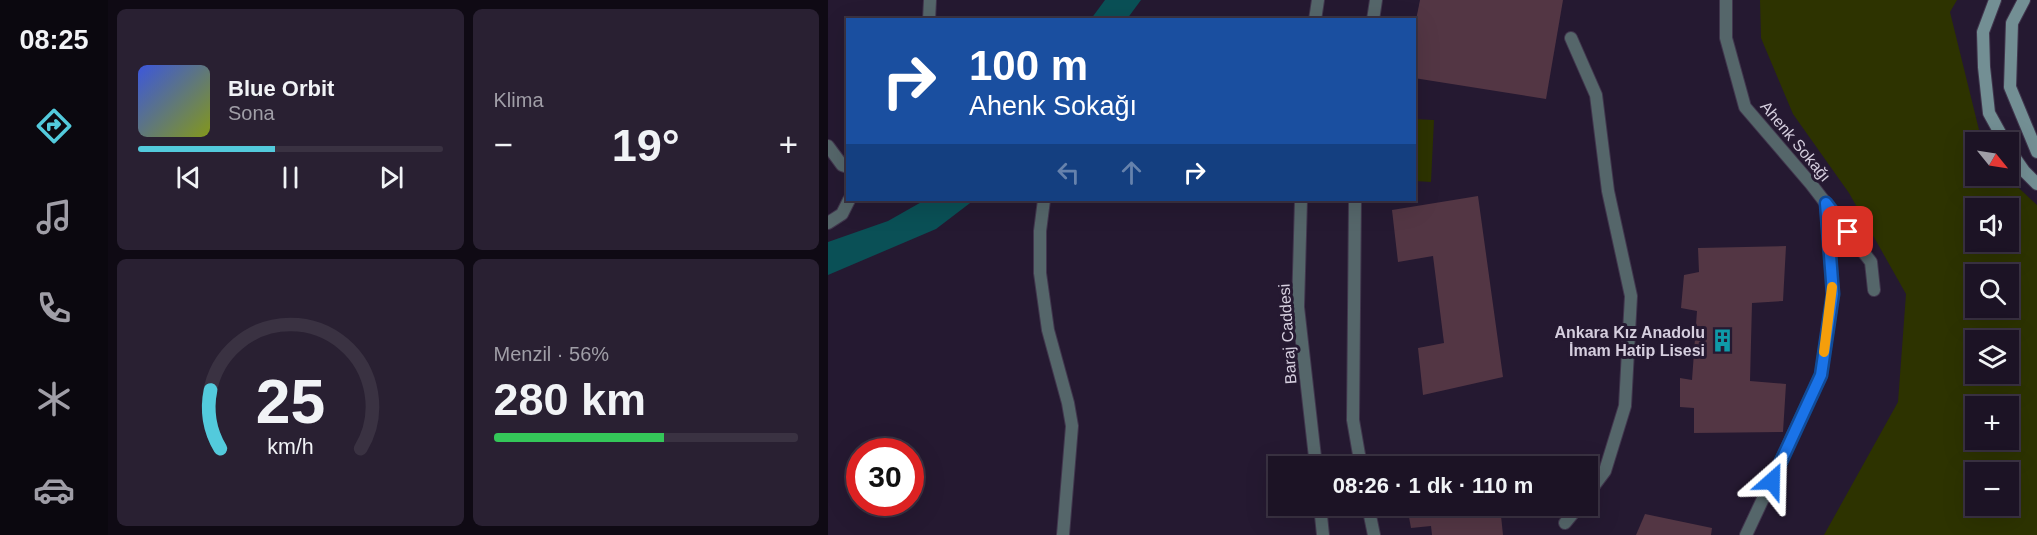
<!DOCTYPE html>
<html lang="tr">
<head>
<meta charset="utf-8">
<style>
	:root { --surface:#1c1325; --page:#292032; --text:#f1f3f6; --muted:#a09ea7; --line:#3a3242; --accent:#53cadc }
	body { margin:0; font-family:Helvetica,sans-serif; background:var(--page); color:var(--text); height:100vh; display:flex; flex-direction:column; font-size:22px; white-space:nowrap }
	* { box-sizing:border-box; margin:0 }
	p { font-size:20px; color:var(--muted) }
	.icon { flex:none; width:33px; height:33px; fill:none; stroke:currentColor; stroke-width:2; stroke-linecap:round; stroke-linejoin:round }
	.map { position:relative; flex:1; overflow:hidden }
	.sheet { display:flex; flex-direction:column; gap:9px; padding:9px; background:#0f0a14; width:720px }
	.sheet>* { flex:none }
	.guide { position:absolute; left:18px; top:18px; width:570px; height:183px; border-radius:0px; box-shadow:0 6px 24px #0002,0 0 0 2px var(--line); background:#1a4fa0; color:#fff; overflow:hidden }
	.needle { width:39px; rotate:120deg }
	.controls { position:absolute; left:1137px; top:132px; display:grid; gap:12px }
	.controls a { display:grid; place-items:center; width:54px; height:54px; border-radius:0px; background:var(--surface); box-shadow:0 6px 24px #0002,0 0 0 2px var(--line); font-size:30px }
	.speed { position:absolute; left:18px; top:438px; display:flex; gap:12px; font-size:30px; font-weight:700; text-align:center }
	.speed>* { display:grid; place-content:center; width:78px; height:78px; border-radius:50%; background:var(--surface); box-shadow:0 6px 24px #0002,0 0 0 2px var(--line); line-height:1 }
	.speed .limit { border:9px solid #d22; background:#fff; color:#111 }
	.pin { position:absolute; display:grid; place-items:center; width:51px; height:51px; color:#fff; margin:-26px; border-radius:12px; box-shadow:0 3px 9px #0006 }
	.me { position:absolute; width:66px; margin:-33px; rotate:25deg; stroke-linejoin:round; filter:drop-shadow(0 0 4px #0008) }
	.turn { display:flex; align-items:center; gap:21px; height:126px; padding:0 24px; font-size:27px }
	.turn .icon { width:78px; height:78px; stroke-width:2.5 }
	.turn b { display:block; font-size:42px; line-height:51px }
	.lanes { display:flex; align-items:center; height:57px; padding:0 24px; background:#0003; justify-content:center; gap:30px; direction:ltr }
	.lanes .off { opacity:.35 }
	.big { font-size:45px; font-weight:700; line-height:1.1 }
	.sheet .tile { flex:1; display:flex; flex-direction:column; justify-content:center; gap:9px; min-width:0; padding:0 21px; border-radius:9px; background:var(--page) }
	.sheet .dial { align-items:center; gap:0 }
	.dial svg { height:156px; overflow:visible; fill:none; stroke:var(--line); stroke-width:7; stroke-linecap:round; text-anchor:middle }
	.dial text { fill:var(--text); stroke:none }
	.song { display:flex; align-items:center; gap:18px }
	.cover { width:72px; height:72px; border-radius:9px; background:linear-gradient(135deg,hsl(230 70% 55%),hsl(70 70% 35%)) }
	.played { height:6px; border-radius:3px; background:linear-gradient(90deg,var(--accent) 45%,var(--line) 45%) }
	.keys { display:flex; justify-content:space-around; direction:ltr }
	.heat { display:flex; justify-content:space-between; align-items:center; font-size:33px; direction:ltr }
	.charge { height:9px; border-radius:4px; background:linear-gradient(90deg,#34c759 56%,var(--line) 0) }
	.sheet .tiles { flex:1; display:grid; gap:9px; grid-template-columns:repeat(2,1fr) }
	.trip { position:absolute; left:440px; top:456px; width:330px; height:60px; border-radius:0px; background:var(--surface); box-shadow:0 6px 24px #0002,0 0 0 2px var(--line); font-weight:700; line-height:60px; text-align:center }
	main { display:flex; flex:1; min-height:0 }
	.tabs { display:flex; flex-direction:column; width:108px; justify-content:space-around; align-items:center; background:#0b080f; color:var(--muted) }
	.tabs .icon { width:42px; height:42px }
	.tabs .active { color:var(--accent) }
	.tabs b { font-size:27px; color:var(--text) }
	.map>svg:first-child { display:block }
	.green { fill:#2d3300; fill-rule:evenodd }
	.water { fill:#0a5056 }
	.building { fill:#533644 }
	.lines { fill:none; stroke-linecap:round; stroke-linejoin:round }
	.street-casing { stroke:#41364d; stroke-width:14 }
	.secondary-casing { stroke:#41364d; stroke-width:14 }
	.street { stroke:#55666a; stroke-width:12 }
	.secondary { stroke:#738f94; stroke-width:12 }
	.route-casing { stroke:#114b97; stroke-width:15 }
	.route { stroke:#1a73e8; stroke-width:10 }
	.slow { stroke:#f59e0b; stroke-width:10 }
	.labels { text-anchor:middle; stroke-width:6; stroke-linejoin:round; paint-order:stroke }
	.street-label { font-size:16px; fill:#d5cede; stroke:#251931 }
	.poi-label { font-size:16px; font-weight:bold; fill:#d5cede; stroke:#251931; text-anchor:end }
</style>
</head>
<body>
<main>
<nav class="tabs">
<b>08:25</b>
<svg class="icon active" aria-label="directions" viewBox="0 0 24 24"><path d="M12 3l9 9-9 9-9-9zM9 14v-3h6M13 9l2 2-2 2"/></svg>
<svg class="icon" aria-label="music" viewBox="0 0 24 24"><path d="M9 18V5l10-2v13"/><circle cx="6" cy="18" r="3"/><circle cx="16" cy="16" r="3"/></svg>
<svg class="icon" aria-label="phone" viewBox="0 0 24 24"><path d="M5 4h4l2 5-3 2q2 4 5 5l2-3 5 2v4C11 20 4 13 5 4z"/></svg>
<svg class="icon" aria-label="climate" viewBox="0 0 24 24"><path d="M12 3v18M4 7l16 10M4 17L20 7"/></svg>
<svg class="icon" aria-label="car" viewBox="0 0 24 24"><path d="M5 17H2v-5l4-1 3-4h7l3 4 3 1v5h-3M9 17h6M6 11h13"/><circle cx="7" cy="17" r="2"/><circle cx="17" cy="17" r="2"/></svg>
</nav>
<section class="sheet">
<div class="tiles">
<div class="tile">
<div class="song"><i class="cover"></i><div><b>Blue Orbit</b><p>Sona</p></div></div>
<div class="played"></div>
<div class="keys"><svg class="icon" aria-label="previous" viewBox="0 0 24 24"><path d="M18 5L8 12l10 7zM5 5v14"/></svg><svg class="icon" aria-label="pause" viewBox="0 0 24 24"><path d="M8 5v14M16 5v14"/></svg><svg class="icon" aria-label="next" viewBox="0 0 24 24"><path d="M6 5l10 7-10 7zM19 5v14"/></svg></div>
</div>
<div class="tile"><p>Klima</p>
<div class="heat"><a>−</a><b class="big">19°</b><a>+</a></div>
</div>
<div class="tile dial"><svg viewBox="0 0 100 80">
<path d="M14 69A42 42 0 1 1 86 69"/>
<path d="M14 69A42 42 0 0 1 9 39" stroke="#53cadc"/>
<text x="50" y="56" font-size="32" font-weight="700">25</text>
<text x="50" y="72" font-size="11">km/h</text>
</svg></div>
<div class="tile"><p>Menzil · 56%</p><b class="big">280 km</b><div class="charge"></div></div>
</div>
</section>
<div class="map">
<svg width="1209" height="535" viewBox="0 0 1209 535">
	<rect width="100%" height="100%" fill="#251931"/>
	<g class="green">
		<path d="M932 0H1129L1122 12 1154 142H1148V176H1178L1209 205V535H996L1070 402 1078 294 1021 193 965 114 933 38ZM1148 208H1180V242H1148ZM1148 274H1180V308H1148ZM1148 340H1180V374H1148ZM1148 406H1180V440H1148ZM1148 472H1180V506H1148Z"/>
		<path d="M586 119 606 120 603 182 587 181Z"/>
	</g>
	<g class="water">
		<path d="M277 0H313L299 19H263Z"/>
		<path d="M97 200H146L108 229 0 275V242L60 221Z"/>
	</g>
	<g class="building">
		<path d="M592 0H735L718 99 586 78V30Z"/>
		<path d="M650 196 675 377 595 395 590 348 616 343 605 256 570 262 564 210Z"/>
		<path d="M958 246 955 301 924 303 922 381 958 384 955 432 866 433V408L852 407V378L864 380 869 311 853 308 856 275 871 272 870 248Z"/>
		<path d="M579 506H672L675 535H604L603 526 583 528Z"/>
		<path d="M817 514 884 528 883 535H808Z"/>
	</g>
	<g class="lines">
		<defs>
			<g id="street">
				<path d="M898 0V38L917 107 983 184 1043 262 1046 290"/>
				<path d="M101 20 102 0"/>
				<path d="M487 20 490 0"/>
				<path d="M545 20 548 0"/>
				<path d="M743 38 768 95 780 191 803 296 797 406 777 471 759 495"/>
				<path d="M0 146 14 165 20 167"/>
				<path d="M216 200 212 231V273L220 330 240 403 244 426 235 535"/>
				<path d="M473 200 470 307 488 466"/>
				<path d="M527 200 525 420 533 466"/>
				<path d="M0 223 14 214 21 200"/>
				<path d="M492 506 495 535"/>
				<path d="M540 506 546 535"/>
				<path d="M737 523 751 506"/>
				<path d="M918 535 993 375 1005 294 998 203"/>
			</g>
			<g id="secondary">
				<path d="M1167 0 1155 32 1156 67 1161 113 1177 142"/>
				<path d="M1196 0 1184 23 1182 87 1209 152"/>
				<path d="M1180 148 1196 171 1209 184"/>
			</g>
		</defs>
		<use href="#street" class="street-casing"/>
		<use href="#secondary" class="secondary-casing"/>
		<use href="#street" class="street"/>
		<use href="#secondary" class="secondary"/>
	</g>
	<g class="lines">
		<defs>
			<path id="route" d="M944 481 993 375 1005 294 998 203 1020 232"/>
		</defs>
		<use href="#route" class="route-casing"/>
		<use href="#route" class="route"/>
		<path class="slow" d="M996 352 1004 287"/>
	</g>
	<defs>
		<symbol id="building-bare" viewBox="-9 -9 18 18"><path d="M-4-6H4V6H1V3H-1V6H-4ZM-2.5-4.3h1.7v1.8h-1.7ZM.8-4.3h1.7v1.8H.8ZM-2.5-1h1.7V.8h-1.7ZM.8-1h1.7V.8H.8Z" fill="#0f9aa8" stroke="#251931" stroke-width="2.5" paint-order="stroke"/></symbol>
	</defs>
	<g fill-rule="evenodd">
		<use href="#building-bare" x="878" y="324" width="33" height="33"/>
	</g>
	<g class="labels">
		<g class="street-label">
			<text transform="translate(968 141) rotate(50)" y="6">Ahenk Sokağı</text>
			<text transform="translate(459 334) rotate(-94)" y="6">Baraj Caddesi</text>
		</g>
		<g class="poi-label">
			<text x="877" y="338">Ankara Kız Anadolu<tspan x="877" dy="18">İmam Hatip Lisesi</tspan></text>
		</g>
	</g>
</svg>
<div class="controls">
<a><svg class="needle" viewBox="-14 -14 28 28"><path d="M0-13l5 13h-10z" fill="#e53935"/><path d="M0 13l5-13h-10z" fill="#a09ea7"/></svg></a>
<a><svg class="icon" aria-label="sound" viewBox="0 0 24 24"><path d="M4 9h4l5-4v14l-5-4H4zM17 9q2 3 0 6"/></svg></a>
<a><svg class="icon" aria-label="search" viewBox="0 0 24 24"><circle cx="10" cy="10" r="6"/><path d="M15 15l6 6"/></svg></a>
<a><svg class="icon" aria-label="layers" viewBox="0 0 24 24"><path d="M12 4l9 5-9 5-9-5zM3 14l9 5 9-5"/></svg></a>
<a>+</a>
<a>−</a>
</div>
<div class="speed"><div class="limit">30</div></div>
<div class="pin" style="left:1020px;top:232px;background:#d93025"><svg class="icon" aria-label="arrive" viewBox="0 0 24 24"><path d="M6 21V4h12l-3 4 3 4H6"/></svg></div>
<svg class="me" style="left:944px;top:481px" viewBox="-20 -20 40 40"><path d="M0-17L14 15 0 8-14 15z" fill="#1a73e8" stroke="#fff" stroke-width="4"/></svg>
<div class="trip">08:26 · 1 dk · 110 m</div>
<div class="guide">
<div class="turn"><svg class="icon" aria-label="right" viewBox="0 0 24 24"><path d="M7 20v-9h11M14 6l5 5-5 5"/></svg><div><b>100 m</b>Ahenk Sokağı</div></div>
<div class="lanes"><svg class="icon off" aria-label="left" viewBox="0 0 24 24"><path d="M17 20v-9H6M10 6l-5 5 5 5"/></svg><svg class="icon off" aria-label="ahead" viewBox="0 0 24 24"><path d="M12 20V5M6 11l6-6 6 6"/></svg><svg class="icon" aria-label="right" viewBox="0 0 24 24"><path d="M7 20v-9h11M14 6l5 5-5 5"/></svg></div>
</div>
</div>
</main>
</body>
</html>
